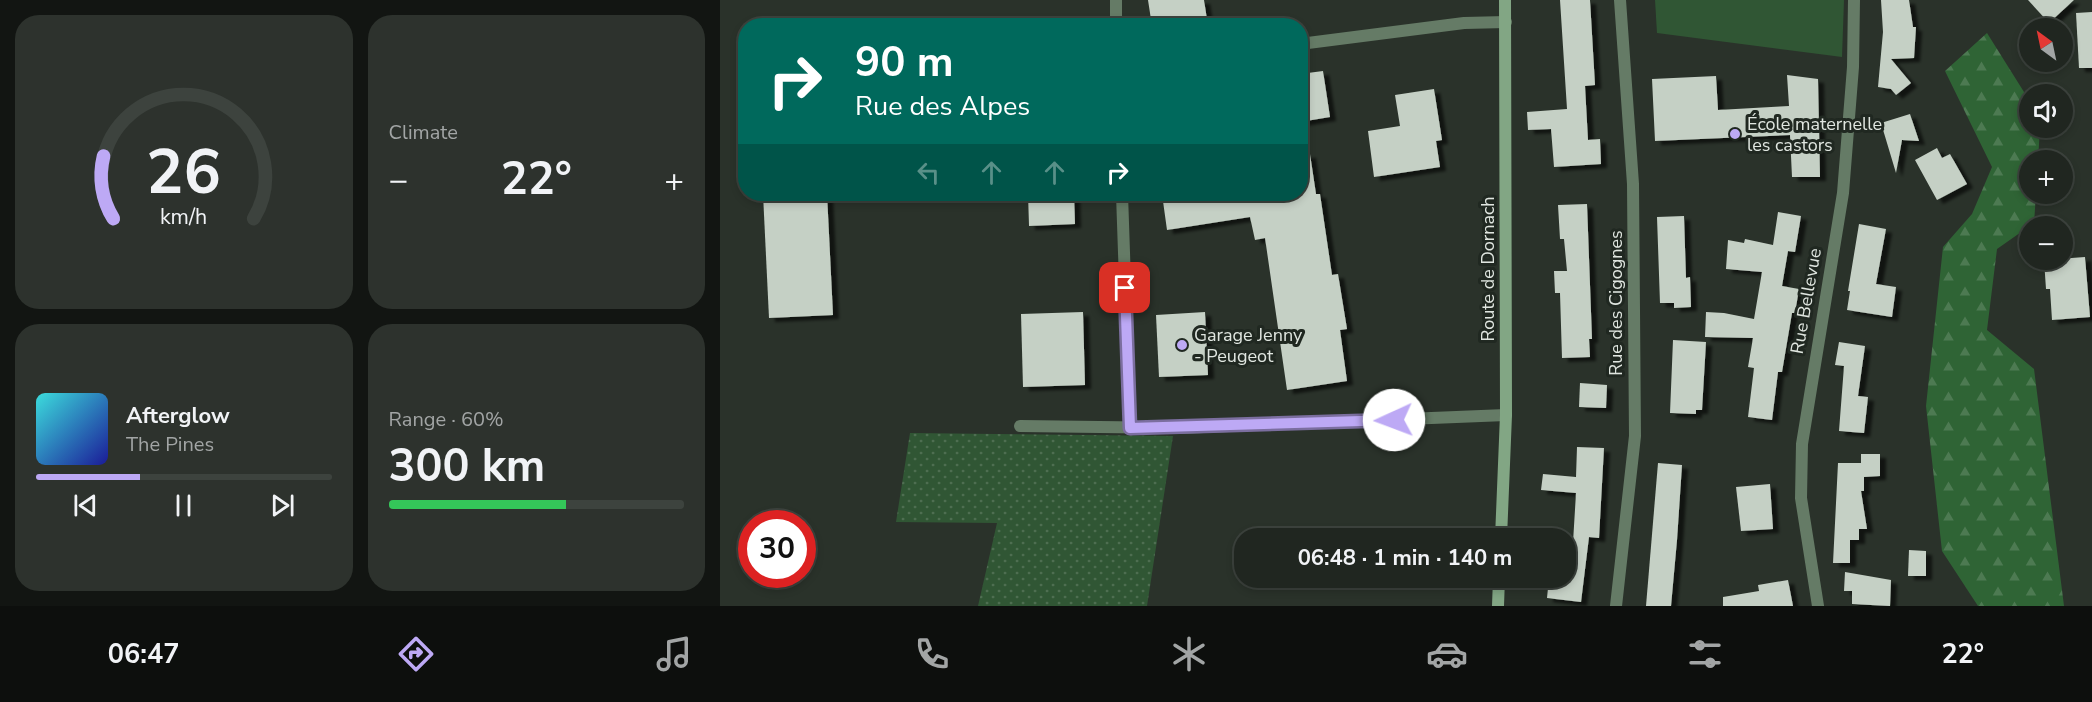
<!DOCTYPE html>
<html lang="en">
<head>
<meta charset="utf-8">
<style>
	:root { --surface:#202620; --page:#2d322d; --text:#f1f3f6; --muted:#a2a5a5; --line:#3d433e; --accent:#bda9f5 }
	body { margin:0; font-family:"Nunito Sans",sans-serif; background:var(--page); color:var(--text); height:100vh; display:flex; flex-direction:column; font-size:22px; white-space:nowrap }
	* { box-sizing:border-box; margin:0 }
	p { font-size:20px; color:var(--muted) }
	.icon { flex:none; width:33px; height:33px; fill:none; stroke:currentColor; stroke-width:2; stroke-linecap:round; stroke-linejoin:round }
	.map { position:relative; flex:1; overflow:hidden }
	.details { display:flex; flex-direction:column; gap:15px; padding:15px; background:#121512; width:720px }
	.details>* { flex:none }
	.banner { position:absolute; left:18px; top:18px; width:570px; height:183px; border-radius:24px; box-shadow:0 3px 9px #0003,0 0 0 2px var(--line); background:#00695c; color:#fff; overflow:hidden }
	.needle { width:39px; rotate:327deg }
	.controls { position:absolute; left:1299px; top:18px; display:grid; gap:12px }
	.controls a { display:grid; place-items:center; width:54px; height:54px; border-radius:50%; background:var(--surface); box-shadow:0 3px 9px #0003,0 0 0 2px var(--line); font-size:30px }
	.speed { position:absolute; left:18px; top:510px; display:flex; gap:12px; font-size:30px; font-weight:700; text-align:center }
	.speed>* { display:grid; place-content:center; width:78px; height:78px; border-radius:50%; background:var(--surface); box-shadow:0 3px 9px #0003,0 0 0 2px var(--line); line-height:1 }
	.speed .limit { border:9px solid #d22; background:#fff; color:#111 }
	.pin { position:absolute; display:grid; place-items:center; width:51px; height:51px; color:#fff; margin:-26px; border-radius:12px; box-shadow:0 3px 9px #0006 }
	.me { position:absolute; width:66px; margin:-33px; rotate:268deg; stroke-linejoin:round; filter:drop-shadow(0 0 4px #0008) }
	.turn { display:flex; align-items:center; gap:21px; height:126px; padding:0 18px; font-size:27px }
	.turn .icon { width:78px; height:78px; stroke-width:2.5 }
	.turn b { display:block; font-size:42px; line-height:51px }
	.lanes { display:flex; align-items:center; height:57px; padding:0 18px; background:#0003; justify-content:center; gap:30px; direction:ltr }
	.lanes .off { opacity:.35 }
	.big { font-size:45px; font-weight:700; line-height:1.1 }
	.details .card { flex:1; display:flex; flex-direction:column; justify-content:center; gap:9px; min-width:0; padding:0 21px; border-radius:24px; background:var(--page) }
	.details .dial { align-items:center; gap:0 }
	.dial svg { height:156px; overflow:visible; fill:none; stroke:var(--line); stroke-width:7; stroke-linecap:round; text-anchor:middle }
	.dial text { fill:var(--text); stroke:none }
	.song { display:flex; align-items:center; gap:18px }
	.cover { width:72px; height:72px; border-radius:9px; background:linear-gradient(135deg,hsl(180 70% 55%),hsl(240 70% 35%)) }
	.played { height:6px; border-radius:3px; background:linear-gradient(90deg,var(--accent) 35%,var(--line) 35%) }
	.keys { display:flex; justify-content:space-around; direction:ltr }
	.heat { display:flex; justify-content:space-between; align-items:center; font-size:33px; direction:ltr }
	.charge { height:9px; border-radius:4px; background:linear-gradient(90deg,#34c759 60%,var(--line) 0) }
	.details .tiles { flex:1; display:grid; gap:15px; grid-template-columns:repeat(2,1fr) }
	.trip { position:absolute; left:514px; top:528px; width:342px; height:60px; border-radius:24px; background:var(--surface); box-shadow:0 3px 9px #0003,0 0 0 2px var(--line); font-weight:700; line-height:60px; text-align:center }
	.dock { display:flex; height:96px; justify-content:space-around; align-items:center; background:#0d0f0d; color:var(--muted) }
	.dock .icon { width:42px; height:42px }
	.dock .selected { color:var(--accent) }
	.dock b { font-size:27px; color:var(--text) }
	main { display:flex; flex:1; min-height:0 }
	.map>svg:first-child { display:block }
	.grass { fill:url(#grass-dots) }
	.forest { fill:url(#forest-firs) }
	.park { fill:#305634 }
	.building { fill:#c5d0c5; filter:url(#shadow) }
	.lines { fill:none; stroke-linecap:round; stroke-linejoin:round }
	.street { stroke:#657b66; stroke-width:12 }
	.secondary { stroke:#82a684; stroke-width:12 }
	.route-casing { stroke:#7b6e9f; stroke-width:15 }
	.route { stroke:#bda9f5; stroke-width:10 }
	.poi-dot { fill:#bda9f5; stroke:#202821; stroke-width:2 }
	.labels { text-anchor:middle; stroke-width:6; stroke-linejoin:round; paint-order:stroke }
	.poi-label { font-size:18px; fill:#e0e6e0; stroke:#202821; text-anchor:start }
	.street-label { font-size:18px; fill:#e0e6e0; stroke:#202821 }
</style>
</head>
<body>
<main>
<section class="details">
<div class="tiles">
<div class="card dial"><svg viewBox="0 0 100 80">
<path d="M14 69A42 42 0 1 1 86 69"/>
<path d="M14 69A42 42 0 0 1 9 37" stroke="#bda9f5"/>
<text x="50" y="56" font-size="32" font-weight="700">26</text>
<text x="50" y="72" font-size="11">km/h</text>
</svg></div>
<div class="card"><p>Climate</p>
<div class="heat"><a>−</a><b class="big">22°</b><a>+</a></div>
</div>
<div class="card">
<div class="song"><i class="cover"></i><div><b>Afterglow</b><p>The Pines</p></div></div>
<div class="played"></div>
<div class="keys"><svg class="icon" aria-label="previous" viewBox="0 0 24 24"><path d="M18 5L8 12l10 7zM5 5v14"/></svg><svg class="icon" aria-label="pause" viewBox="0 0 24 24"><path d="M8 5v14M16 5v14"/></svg><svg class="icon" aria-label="next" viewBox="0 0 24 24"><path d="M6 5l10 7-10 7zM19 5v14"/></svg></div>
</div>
<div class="card"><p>Range · 60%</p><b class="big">300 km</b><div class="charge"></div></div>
</div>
</section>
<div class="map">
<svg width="1372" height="606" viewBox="0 0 1372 606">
	<defs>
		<pattern id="grass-dots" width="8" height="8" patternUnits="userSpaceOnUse" patternTransform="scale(1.5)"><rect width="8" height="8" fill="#305634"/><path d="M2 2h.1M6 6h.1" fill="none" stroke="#4e6e51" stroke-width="1.8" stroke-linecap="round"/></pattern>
		<pattern id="forest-firs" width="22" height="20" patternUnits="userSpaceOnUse" patternTransform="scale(1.5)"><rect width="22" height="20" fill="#2f6435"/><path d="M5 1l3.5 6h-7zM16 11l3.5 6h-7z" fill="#4d7a52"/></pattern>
		<filter id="shadow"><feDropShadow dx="6" dy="4" stdDeviation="1.5" flood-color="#0009"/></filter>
	</defs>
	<rect width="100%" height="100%" fill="#2a322a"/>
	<path class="grass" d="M190 433 453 436 427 606H258L277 523 176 522Z"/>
	<path class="forest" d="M1267 33 1309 100 1310 128H1320L1318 160H1310V194H1316L1314 223 1277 249 1267 330 1314 369 1344 606H1258L1222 551 1206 406 1223 247 1252 214 1272 167 1225 71Z"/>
	<path class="park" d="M935 0H1124L1122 57 937 33Z"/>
	<g class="building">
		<path d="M428 0H484L488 26H432Z"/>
		<path d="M840 0H870L875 85 865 86 868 140 880 139 881 164 834 167 831 129 808 130 807 112 847 109Z"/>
		<path d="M1161 0H1189L1193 27H1196L1194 58 1171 59 1191 83 1176 95 1171 89 1158 87 1163 32Z"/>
		<path d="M1308 0H1354L1329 23Z"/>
		<path d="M1372 12V68H1359L1356 13Z"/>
		<path d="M603 71 610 117 580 122V74Z"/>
		<path d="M1067 75 1098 79 1100 177H1072L1070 135 935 141 932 79 996 76 998 110 1069 106Z"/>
		<path d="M714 89 722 140 716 141 720 167 654 177 648 131 680 126 675 95Z"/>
		<path d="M1190 114 1199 141 1182 140 1176 173 1161 123Z"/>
		<path d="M1217 148 1222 158 1230 154 1247 184 1217 200 1195 160Z"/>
		<path d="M590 154 596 194H600L612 275 618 274 627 329 620 330 627 381 567 390 545 238 535 240 530 217 447 230 442 194H580V155Z"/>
		<path d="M43 194H107L113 315 49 318Z"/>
		<path d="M308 194H354L355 224 309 226Z"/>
		<path d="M867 204 872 339H869L870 357 842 358 840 293H835L834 271H847L844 239H840L838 205Z"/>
		<path d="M1058 212 1081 216 1075 252 1068 251 1062 286 1079 289 1075 313H1072L1062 372H1058L1052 420 1028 417 1034 368 1028 367 1033 338 985 337 986 312 1004 313 1034 319 1042 272 1006 269 1008 240 1024 243 1025 239 1053 245Z"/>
		<path d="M964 216 966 278 970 277 971 307 954 308V303H940L937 217Z"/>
		<path d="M1139 224 1166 229 1156 284 1176 287 1172 317 1127 310 1130 291H1128Z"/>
		<path d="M1365 257 1370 317 1332 320 1330 289H1326L1324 260Z"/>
		<path d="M363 312 365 385 303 387 301 314Z"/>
		<path d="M485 312 488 375 439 377 436 315Z"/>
		<path d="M953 340 986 342 982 410H976V414L950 413Z"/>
		<path d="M1119 342 1145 346 1138 396 1148 397 1144 433 1119 431 1124 366 1115 365Z"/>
		<path d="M860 383 887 385 886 408 859 407Z"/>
		<path d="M857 447 884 448 879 538 869 537 861 602 827 598 829 578H846V558L852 559 856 493 821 490 823 474 856 477Z"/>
		<path d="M1141 454H1160V476L1144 477V491H1141L1147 529H1139V540H1130V563H1113L1118 463H1141Z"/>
		<path d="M938 463 962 465 957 540 951 606H926Z"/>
		<path d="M1050 484 1053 529 1021 531 1016 487Z"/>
		<path d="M1189 550 1206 551V576H1188Z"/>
		<path d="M1125 572 1171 580 1170 606 1132 604V591H1124Z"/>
		<path d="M1068 580 1073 606H1003V597L1039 591 1038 585Z"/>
	</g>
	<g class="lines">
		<g class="street">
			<path d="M396 0V26"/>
			<path d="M580 44 744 23 786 22"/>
			<path d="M402 194 410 428"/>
			<path d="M300 426 459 428 786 415"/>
			<path d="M896 606 915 436 913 184 900 0"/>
			<path d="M1098 606 1081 498 1082 444 1123 193 1133 67 1134 0"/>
		</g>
		<g class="secondary">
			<path d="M781 538 786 415 785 0"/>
			<path d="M778 606 779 578"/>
		</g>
	</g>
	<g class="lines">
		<defs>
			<path id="route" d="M405 288 410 428 674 420"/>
		</defs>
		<use href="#route" class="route-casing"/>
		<use href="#route" class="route"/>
	</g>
	<g class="poi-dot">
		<circle cx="1015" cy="134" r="6"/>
		<circle cx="462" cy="345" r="6"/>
	</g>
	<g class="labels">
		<g class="poi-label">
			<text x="1027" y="130">École maternelle<tspan x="1027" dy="21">les castors</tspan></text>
			<text x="474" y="341">Garage Jenny<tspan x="474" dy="21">- Peugeot</tspan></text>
		</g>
		<g class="street-label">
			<text transform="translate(768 269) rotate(-90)" y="6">Route de Dornach</text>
			<text transform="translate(1086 301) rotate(-80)" y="6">Rue Bellevue</text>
			<text transform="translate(896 303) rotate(-90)" y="6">Rue des Cigognes</text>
		</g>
	</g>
</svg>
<div class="controls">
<a><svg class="needle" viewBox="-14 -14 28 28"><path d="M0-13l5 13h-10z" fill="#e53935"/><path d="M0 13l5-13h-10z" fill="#a2a5a5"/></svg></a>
<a><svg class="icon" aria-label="sound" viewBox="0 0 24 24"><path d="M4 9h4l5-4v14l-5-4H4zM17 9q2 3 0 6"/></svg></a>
<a>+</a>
<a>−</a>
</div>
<div class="speed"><div class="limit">30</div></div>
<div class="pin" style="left:405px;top:288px;background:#d93025"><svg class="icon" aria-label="arrive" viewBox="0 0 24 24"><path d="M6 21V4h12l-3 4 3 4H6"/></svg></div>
<svg class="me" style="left:674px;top:420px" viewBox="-20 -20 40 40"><circle r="19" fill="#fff"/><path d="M0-13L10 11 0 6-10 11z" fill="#bda9f5"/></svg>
<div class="trip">06:48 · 1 min · 140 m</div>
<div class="banner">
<div class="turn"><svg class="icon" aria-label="right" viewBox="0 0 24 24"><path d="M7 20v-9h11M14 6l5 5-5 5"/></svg><div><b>90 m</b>Rue des Alpes</div></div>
<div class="lanes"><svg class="icon off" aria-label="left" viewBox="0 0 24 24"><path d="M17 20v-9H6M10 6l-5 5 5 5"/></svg><svg class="icon off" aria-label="ahead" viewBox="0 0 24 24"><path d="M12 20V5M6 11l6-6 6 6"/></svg><svg class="icon off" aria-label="ahead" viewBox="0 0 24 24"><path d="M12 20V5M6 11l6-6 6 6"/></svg><svg class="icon" aria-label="right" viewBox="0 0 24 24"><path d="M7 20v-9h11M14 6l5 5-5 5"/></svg></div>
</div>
</div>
</main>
<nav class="dock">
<b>06:47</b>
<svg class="icon selected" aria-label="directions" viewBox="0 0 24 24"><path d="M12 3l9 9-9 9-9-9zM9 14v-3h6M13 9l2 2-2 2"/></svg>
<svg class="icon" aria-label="music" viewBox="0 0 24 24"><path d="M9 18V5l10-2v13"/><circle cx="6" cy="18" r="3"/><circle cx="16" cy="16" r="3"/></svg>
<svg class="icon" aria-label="phone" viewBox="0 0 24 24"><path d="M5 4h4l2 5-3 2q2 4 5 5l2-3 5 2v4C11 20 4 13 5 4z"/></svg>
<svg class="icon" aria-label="climate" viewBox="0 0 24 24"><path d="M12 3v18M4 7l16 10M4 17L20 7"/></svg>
<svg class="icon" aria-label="car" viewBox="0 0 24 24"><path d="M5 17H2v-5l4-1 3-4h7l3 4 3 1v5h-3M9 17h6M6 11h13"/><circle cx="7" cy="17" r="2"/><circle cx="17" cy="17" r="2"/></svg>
<svg class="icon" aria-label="filters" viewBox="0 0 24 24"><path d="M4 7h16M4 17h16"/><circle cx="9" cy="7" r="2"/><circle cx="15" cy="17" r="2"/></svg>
<b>22°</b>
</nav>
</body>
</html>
